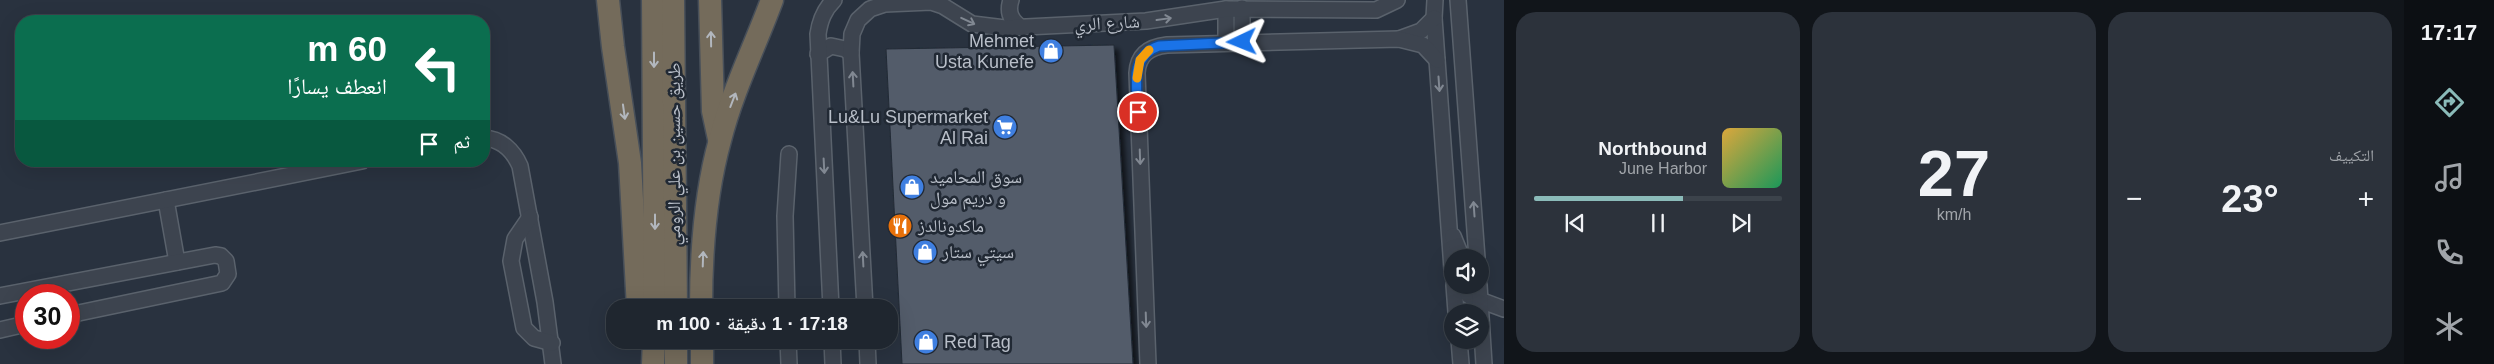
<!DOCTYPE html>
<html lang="ar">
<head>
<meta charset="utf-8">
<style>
	:root { --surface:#1f262f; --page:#2c323b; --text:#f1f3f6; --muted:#a1a5aa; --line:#3c434b; --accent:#8bbbb9 }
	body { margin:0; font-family:Arial,"Noto Naskh Arabic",sans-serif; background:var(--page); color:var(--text); direction:rtl; height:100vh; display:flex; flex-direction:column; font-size:19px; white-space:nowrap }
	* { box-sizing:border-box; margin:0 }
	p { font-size:16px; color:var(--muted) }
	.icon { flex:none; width:28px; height:28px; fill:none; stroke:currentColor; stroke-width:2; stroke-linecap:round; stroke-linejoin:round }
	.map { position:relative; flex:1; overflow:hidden; direction:ltr }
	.sheet { display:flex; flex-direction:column; gap:12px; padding:12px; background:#11151a; width:900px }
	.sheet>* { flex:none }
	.guide { position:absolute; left:15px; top:15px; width:475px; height:152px; border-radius:20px; box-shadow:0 5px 20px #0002,0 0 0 1px var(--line); direction:rtl; background:#0b6e4f; color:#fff; overflow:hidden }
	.controls { position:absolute; left:1444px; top:249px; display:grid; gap:10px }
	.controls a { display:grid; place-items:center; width:45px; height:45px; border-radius:50%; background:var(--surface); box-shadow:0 5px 20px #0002,0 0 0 1px var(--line); font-size:25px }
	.speed { position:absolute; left:15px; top:284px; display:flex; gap:10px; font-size:25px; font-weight:700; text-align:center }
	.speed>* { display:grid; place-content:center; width:65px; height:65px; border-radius:50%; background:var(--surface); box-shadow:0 5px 20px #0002,0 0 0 1px var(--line); line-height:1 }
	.speed .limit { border:8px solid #d22; background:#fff; color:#111 }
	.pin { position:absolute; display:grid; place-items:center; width:42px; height:42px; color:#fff; margin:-21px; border:2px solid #fff; border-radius:50%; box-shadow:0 1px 5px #0007 }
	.me { position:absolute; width:55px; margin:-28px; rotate:268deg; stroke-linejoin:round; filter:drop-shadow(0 0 4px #0008) }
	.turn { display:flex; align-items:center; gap:18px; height:105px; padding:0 20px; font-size:22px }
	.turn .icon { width:65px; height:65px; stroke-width:2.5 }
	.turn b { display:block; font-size:35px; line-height:42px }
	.then { display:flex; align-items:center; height:48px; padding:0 20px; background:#0003; gap:10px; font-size:19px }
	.big { font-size:38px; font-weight:600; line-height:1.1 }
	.sheet .card { flex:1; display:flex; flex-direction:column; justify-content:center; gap:8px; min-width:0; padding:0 18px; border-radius:20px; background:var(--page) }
	.sheet .dial { align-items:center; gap:0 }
	.dial b { font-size:65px; line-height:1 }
	.song { display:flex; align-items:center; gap:15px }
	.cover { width:60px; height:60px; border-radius:8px; background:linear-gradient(135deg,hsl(40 70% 55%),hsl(150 70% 35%)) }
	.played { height:5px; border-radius:2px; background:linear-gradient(90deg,var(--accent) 60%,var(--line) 60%) }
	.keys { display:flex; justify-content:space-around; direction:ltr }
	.heat { display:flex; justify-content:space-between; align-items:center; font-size:28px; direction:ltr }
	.sheet .tiles { flex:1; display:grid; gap:12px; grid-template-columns:repeat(3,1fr) }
	.trip { position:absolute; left:606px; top:299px; width:292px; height:50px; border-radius:20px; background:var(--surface); box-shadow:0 5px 20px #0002,0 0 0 1px var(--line); font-weight:600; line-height:50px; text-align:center; direction:rtl }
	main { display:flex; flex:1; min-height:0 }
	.tab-bar { display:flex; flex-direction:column; width:90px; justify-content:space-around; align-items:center; background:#0c0f13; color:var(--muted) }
	.tab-bar .icon { width:35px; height:35px }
	.tab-bar .selected { color:var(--accent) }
	.tab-bar b { font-size:22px; color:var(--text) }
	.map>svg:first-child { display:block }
	.building { fill:#525b6a; stroke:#232b36; filter:url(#shadow) }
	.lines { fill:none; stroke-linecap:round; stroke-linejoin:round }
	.minor-casing { stroke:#5a626c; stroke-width:18 }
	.highway-casing { stroke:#474f59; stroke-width:25 }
	.minor { stroke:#3d444f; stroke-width:15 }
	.highway { stroke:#746b5b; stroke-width:22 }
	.oneway { stroke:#818892 }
	.oneway2 { stroke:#b2b7be }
	.route-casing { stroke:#114b97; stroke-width:12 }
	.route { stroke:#1a73e8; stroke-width:9 }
	.slow { stroke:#f59e0b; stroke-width:9 }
	.labels { text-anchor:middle; stroke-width:5; stroke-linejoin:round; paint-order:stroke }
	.street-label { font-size:18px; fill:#b9bfc9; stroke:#212934 }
	.poi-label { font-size:18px; fill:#b9bfc9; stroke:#212934; text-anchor:start }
</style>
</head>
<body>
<main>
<nav class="tab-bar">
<b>17:17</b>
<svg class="icon selected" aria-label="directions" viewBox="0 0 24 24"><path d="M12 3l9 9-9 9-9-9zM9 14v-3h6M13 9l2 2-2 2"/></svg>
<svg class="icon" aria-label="music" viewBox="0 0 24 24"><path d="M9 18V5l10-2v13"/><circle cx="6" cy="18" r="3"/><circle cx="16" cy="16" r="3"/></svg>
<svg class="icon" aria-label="phone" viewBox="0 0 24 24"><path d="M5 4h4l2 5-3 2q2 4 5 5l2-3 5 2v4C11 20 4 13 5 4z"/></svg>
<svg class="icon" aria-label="climate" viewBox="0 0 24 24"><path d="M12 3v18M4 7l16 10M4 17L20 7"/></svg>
</nav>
<section class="sheet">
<div class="tiles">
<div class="card"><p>التكييف</p>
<div class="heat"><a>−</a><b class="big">23°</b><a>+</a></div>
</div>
<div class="card dial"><b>27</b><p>km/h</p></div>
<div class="card">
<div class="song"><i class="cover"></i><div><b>Northbound</b><p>June Harbor</p></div></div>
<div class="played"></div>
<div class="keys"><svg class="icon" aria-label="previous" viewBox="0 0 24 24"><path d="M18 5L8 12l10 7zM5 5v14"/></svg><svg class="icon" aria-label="pause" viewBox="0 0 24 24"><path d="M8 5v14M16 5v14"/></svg><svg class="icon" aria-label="next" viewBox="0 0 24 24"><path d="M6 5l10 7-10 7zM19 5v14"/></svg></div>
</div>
</div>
</section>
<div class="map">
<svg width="1504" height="364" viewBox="0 0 1504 364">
	<defs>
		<filter id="shadow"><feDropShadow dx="4.5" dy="4.5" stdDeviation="2.5" flood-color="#0009"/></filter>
	</defs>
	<rect width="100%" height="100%" fill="#29323f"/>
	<path class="building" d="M1114 45 1133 364H902L886 49Z"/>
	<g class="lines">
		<defs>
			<g id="minor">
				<path d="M1011 0C1007 12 1011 21 1022 28"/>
				<path d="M1435 0 1434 18 1452 269"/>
				<path d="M1458 0 1477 258"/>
				<path d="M1242 8V42"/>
				<path d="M1226 9V42"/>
				<path d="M1399 39 1421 31 1434 18"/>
				<path d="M818 54 831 46 845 49 851 53"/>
				<path d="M484 138C501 139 513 150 520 166L545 302 553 364"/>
				<path d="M166 200 177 262"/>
				<path d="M530 217 515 239 511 261 524 328 534 338 552 343"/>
				<path d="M0 233 362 161"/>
				<path d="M1453 236 1462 258"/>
				<path d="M1454 285 1456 312"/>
				<path d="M1465 285 1469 296 1504 309"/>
				<path d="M1479 285 1484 364"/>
				<path d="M0 296 215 255 221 256 226 261 228 274 222 283 69 315"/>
				<path d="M787 308 785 216 789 154"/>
				<path d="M831 308 818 34C820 20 824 10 834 0"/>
				<path d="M865 308 851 53 852 34 858 20 870 9 885 4 931 2 943 6 972 24 1005 28 1146 21 1226 9 1376 10 1397 0"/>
				<path d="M0 330 26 324"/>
				<path d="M788 340 789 364"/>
				<path d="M832 340 833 364"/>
				<path d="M867 340 868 364"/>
				<path d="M1459 340 1461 364"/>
				<path d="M1148 364 1137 73C1138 55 1149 47 1167 45L1399 39 1423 45 1437 60"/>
			</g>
			<g id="highway">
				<path d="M608 0 613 47 630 163 638 308"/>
				<path d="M653 0 655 308"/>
				<path d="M673 0 676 308"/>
				<path d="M710 0 713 111 719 139"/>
				<path d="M701 308C701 252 705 194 720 140 732 92 755 46 772 0"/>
				<path d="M676 340V364"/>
				<path d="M702 340V364"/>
				<path d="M653 364 654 340"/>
			</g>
		</defs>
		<use href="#minor" class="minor-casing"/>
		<use href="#highway" class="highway-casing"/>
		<use href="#minor" class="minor"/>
		<use href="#highway" class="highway"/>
	</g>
	<defs><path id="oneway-shaft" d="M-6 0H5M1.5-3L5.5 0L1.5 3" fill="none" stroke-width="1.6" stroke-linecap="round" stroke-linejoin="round" transform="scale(1.25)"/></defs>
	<g class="oneway">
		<use href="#oneway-shaft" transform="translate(1164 19) rotate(-8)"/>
		<use href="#oneway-shaft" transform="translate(968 21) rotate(25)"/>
		<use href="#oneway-shaft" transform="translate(853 79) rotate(-93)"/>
		<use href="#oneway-shaft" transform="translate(1439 84) rotate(86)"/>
		<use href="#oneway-shaft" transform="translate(1140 157) rotate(88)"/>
		<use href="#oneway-shaft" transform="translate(824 166) rotate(87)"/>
		<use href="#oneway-shaft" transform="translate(1474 209) rotate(-94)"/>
		<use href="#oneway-shaft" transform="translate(863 259) rotate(-93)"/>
		<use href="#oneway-shaft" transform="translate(1146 320) rotate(88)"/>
	</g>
	<g class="oneway2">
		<use href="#oneway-shaft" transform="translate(711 39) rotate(-91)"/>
		<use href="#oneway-shaft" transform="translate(654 60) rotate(90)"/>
		<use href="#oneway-shaft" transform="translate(733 100) rotate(-69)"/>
		<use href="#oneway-shaft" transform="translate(624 112) rotate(82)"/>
		<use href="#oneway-shaft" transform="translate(655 222) rotate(90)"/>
		<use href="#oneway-shaft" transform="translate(703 259) rotate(-88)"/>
	</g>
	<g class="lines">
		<defs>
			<path id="route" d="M1138 112C1137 87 1129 56 1159 46L1242 42"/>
		</defs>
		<use href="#route" class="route-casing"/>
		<use href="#route" class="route"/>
		<path class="slow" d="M1137 78 1140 60 1149 50"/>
	</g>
	<defs>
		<symbol id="shop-disc" viewBox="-11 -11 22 22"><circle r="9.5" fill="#3f7fe0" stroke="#212934"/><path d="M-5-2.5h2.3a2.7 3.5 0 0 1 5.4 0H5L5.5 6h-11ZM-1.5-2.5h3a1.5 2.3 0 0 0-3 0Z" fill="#fff"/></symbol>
		<symbol id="supermarket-disc" viewBox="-11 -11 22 22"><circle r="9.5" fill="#3f7fe0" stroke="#212934"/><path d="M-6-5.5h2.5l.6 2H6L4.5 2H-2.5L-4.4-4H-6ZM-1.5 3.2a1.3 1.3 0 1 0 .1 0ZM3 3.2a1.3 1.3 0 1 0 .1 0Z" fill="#fff"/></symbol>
		<symbol id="restaurant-disc" viewBox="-11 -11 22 22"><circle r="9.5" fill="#e8710a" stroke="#212934"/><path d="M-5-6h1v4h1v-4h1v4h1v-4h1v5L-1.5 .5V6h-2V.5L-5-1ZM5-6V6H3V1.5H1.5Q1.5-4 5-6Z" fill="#fff"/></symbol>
	</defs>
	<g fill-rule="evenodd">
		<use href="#shop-disc" x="1037" y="37" width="28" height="28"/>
		<use href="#supermarket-disc" x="991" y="113" width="28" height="28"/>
		<use href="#shop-disc" x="898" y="173" width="28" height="28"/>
		<use href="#restaurant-disc" x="886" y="212" width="28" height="28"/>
		<use href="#shop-disc" x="911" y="238" width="28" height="28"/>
		<use href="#shop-disc" x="912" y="328" width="28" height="28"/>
	</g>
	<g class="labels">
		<g class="street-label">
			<text transform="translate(1107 23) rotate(-3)" y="6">شارع الري</text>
			<text transform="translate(674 154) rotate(-90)" y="6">طريق حسين بن علي الرومي</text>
		</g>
		<g class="poi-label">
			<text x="1034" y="47" text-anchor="end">Mehmet<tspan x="1034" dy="21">Usta Kunefe</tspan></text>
			<text x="988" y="123" text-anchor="end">Lu&amp;Lu Supermarket<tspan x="988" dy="21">Al Rai</tspan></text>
			<text x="930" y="183">سوق المحاميد<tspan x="930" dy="21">و دريم مول</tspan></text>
			<text x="918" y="232">ماكدونالدز</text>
			<text x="942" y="258">سيتي ستار</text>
			<text x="944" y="348">Red Tag</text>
		</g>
	</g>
</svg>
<div class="controls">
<a><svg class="icon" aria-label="sound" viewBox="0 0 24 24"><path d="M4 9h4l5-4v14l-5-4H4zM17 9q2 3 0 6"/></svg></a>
<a><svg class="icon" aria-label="layers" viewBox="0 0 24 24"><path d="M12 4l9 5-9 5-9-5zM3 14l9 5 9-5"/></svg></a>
</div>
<div class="speed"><div class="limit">30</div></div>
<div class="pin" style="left:1138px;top:112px;background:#d93025"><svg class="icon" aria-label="arrive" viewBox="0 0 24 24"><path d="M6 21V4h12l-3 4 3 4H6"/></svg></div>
<svg class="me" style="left:1242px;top:42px" viewBox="-20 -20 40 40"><path d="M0-17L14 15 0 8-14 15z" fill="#1a73e8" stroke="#fff" stroke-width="4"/></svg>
<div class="trip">17:18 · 1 دقيقة · 100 m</div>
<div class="guide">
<div class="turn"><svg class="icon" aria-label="left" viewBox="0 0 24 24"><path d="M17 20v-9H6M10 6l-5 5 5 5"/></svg><div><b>60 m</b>انعطف يسارًا</div></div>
<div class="then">ثم<svg class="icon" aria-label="arrive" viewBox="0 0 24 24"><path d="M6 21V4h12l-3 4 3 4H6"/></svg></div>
</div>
</div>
</main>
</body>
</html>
